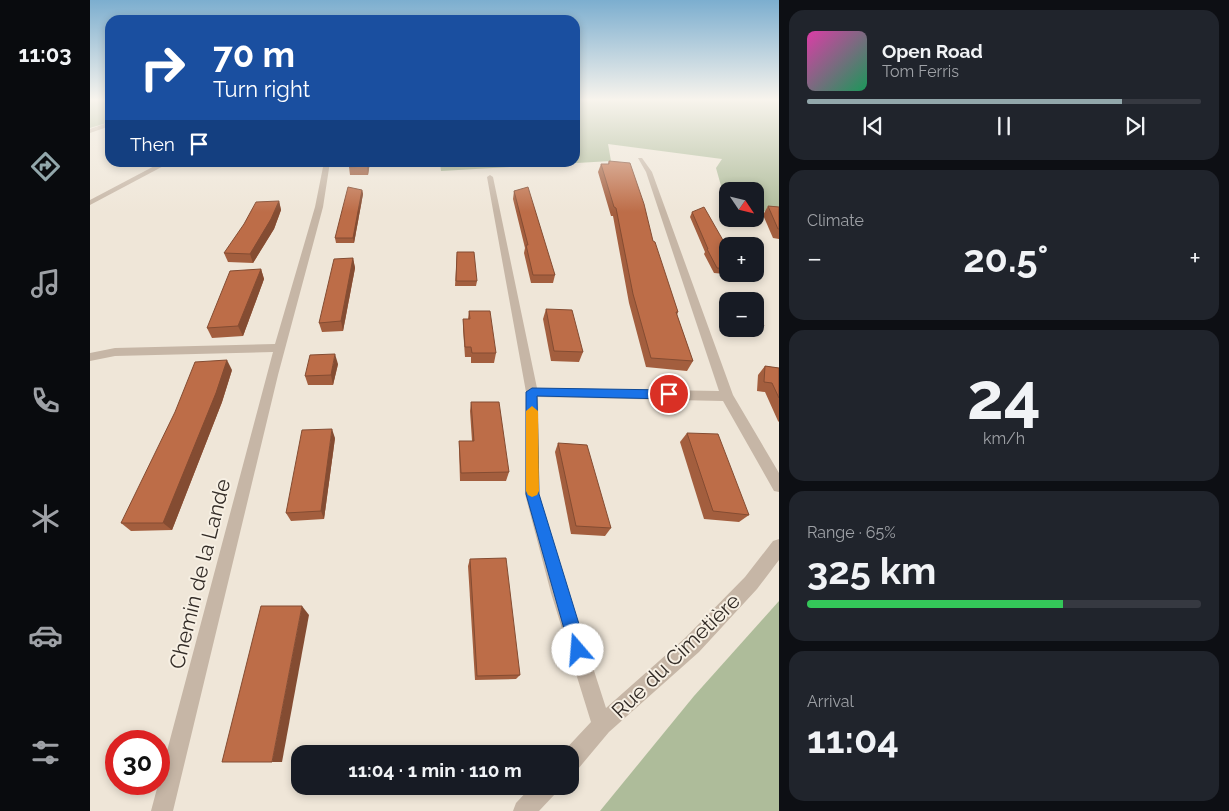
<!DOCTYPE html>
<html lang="en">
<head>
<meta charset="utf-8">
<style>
	:root { --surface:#171b24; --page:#20242c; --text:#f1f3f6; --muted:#9ea1a6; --line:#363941; --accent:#92a7ab }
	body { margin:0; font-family:Raleway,sans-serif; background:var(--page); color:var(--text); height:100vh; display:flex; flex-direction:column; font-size:19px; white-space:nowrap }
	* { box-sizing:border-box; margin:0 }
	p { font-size:16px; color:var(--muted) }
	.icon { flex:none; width:28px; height:28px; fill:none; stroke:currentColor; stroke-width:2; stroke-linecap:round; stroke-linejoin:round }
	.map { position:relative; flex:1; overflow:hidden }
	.side { display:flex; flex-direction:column; gap:10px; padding:10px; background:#0d0f14; width:450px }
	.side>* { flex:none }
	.top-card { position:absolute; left:15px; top:15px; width:475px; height:152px; border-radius:15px; box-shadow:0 2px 8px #0003; background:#1a4fa0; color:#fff; overflow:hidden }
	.needle { width:32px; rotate:125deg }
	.controls { position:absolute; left:629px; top:182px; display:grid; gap:10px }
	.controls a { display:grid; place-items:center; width:45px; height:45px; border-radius:10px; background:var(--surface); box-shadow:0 2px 8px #0003; font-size:25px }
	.speed { position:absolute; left:15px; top:730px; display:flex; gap:10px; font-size:25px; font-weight:700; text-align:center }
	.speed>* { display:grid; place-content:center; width:65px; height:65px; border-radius:50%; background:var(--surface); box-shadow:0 2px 8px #0003; line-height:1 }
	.speed .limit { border:8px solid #d22; background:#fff; color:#111 }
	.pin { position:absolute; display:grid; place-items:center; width:42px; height:42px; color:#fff; margin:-21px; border:2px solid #fff; border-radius:50%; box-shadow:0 1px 5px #0007 }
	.me { position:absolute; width:55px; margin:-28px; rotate:342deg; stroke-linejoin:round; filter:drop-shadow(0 0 4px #0008) }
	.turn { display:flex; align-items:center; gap:18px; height:105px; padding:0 25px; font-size:22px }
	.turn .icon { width:65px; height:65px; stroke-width:2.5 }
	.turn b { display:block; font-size:35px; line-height:42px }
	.then { display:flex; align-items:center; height:48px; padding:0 25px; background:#0003; gap:10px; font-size:19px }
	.big { font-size:38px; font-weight:700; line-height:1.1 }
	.side .tile { flex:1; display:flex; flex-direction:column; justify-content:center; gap:8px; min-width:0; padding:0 18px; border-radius:15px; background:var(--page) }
	.side .dial { align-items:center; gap:0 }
	.dial b { font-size:65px; line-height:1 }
	.song { display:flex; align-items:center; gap:15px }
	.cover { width:60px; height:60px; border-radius:8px; background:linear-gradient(135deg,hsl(320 70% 55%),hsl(150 70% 35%)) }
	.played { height:5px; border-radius:2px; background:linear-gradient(90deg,var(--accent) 80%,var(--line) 80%) }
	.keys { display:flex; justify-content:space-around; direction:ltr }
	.heat { display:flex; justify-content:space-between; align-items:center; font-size:28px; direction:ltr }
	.charge { height:8px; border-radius:4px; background:linear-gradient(90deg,#34c759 65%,var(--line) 0) }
	.trip { position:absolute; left:201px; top:745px; width:288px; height:50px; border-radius:15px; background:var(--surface); box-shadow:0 2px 8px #0003; font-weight:700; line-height:50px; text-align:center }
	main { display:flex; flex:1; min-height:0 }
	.menu { display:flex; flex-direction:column; width:90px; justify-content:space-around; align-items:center; background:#090b0e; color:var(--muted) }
	.menu .icon { width:35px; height:35px }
	.menu .selected { color:var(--accent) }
	.menu b { font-size:22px; color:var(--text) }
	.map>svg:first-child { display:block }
	.green { fill:#aebc9a }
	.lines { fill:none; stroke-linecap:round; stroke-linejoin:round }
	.minor { fill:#c6b6a6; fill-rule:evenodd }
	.wall { fill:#a35e3e }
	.shaded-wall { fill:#844c32 }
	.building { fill:#bd6d48; stroke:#844c32 }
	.route { fill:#1a73e8; stroke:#114b97 }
	.slow { fill:#f59e0b }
	.labels { text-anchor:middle; stroke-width:4; stroke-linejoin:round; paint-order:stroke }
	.near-street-label { font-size:21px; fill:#322b26; stroke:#f7f0e4 }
</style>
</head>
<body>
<main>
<nav class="menu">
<b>11:03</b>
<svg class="icon selected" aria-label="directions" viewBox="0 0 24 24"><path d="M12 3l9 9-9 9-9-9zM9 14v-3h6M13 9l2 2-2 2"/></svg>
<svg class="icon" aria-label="music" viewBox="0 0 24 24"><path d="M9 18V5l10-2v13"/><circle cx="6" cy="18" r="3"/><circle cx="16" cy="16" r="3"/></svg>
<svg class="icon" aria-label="phone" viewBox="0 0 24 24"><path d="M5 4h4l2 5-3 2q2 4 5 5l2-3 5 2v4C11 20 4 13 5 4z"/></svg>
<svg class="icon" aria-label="climate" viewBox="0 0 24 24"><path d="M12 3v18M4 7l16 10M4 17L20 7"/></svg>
<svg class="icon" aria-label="car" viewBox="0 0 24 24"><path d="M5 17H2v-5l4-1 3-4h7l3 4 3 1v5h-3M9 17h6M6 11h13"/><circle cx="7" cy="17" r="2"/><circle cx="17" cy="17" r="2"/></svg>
<svg class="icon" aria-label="filters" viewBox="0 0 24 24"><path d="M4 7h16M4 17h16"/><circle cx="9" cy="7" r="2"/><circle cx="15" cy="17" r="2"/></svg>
</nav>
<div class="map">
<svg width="689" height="811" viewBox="0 0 689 811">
	<rect width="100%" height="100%" fill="#efe6d8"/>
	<g class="green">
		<path d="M0 99H20V122L0 128Z"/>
		<path d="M485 99H689V213L665 210V191H638L637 207 626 168 632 159 518 144 521 161 351 171 350 163 485 162Z"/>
		<path d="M689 601V811H510L604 696Z"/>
	</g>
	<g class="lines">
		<g class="minor">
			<path d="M20 122V126L0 133V129Z"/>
			<path d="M548 158H552L562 172 643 395 689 473V492L684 491 633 401 448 397 449 494 479 593 516 708 595 638 655 577 683 541 689 539V560L667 589 609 652 519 732 488 769 480 772V754L472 753 501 722 461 593 435 494 436 392 397 177 400 175 403 177 447 388 629 391 556 172Z"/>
			<path d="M72 162H81L0 205V200Z"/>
			<path d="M234 162H240L233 207 188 375 83 811H61L183 352 25 356 0 361V353L25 348 185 344 225 207Z"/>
			<path d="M442 786H468L465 794 449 811H423L426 803Z"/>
		</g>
	</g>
	<g class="wall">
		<path d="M519 161 563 241 588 312 587 315 603 361 597 371 556 367 539 303 523 216H521L508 172 511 164H518Z"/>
		<path d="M260 162H280L278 175H260L259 167Z"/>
		<path d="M272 190 273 194 264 243H246L245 238Z"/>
		<path d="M424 191 465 275 463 283H441L434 253 435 248 423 199Z"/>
		<path d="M189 201 191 210 184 229 163 263 138 262 134 253Z"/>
		<path d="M678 206 689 207V239L683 238 673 215Z"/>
		<path d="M602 212 638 249V274H647L646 275 624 273 614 254 615 252 600 217Z"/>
		<path d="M367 252 387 281 386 286H365Z"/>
		<path d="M263 258 265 268 253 331 232 332 229 323Z"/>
		<path d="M171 269 174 279 153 336 122 338 117 328Z"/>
		<path d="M637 300 659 301H638V312L634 304Z"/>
		<path d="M456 309 493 352 489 362 461 361 453 319Z"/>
		<path d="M379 311 406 353 404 363H381V357H375L373 329V319H378Z"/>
		<path d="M665 311 674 326 670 331 645 329H665Z"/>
		<path d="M248 364 243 385H218L215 376Z"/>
		<path d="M675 366 689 368V422L688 421 675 392 667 391 668 375Z"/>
		<path d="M142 370 132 402 82 530 41 531 31 523Z"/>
		<path d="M381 402 419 472 416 481H370L369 450V441H382L380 411Z"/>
		<path d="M597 433 659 515 649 522 614 519 590 442Z"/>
		<path d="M245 438 234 519 201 521 196 513Z"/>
		<path d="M468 443 521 528 515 536 481 534 465 452Z"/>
		<path d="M380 559 430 675 426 679 385 680 378 566Z"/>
	</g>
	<g class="shaded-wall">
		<path d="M278 162H280L278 175 277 166Z"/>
		<path d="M272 190 273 194 264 243 263 238Z"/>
		<path d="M189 201 191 210 184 229 163 263 160 254Z"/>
		<path d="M263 258 265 268 253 331 251 321Z"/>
		<path d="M171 269 174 279 153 336 148 326Z"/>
		<path d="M245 354 248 364 243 385 241 375Z"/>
		<path d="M137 360 142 370 132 402 82 530 73 523Z"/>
		<path d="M242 429 245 438 234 519 231 511Z"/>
		<path d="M212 606 219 615 192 762H182Z"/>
	</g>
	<g class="building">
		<path d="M519 161 540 163 554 204 563 241 565 242 588 312H586L603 361 561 358 543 294 526 208 524 207 511 164H519Z"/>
		<path d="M260 162H278L277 166 259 167Z"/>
		<path d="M258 187 272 190 263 238H245Z"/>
		<path d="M438 187 465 275H443L436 245H438L424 191Z"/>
		<path d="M189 201 181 219 160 254 134 253 154 224 166 202Z"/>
		<path d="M678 206 689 207V229H688Z"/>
		<path d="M614 207 638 249V269L627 268 617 249H618L602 212Z"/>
		<path d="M367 252H384L387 281H366Z"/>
		<path d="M263 258 251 321 229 323 244 259Z"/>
		<path d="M171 269 148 326 117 328 140 271Z"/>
		<path d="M456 309 482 310 493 352 464 351Z"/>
		<path d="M379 311H400L406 353H382L381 347H375L373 319H380Z"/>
		<path d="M665 311 674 326 665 325Z"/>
		<path d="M245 354 241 375 215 376 220 355Z"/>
		<path d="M137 360 126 393 73 523H31L85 412 105 362Z"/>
		<path d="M675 366 689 368V398L682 383 674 382Z"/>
		<path d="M381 402H409L419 472 371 473 369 441H384Z"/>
		<path d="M242 429 231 511 196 513 212 430Z"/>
		<path d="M597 433 628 434 659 515 623 511Z"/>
		<path d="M468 443 497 445 521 528 486 526Z"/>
		<path d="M416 558 430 675 387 676 380 559Z"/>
		<path d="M171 606H212L182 762H132Z"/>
	</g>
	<linearGradient id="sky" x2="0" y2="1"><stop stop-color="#7caecf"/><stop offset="0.47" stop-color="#f8f4ed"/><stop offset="1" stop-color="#f8f4ed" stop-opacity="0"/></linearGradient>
	<rect width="689" height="212" fill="url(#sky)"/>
	<path class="route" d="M442 388 579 390 584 394 579 399 447 396 449 494 497 650 494 656 488 658 482 656 480 650 436 494V392Z"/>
	<path class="slow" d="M442 406 448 411 449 491 447 495 442 497 438 495 436 491V411Z"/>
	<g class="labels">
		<g class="near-street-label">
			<text transform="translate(110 574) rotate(-76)" y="7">Chemin de la Lande</text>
			<text transform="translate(586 656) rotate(-44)" y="7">Rue du Cimetière</text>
		</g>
	</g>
</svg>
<div class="controls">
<a><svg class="needle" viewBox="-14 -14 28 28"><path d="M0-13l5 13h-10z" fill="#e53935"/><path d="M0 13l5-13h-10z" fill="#9ea1a6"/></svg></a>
<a>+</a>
<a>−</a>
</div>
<div class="speed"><div class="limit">30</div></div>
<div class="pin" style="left:579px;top:394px;background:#d93025"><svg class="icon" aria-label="arrive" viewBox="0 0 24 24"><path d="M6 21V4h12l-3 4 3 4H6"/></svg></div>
<svg class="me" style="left:488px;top:650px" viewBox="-20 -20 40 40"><circle r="19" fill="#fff"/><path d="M0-13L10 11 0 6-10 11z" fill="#1a73e8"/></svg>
<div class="trip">11:04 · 1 min · 110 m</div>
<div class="top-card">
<div class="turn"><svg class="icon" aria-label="right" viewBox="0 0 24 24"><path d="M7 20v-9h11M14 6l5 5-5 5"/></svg><div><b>70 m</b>Turn right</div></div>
<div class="then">Then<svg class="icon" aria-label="arrive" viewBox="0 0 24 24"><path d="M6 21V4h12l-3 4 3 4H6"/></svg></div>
</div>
</div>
<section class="side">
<div class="tile">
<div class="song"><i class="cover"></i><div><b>Open Road</b><p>Tom Ferris</p></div></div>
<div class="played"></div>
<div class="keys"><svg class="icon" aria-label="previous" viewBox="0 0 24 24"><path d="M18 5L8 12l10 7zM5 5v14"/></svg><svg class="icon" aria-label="pause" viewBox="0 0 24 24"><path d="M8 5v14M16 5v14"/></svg><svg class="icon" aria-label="next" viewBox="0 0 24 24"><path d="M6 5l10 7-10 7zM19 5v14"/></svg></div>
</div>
<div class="tile"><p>Climate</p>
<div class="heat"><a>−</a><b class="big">20.5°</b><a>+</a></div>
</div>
<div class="tile dial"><b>24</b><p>km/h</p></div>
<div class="tile"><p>Range · 65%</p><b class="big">325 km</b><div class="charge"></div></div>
<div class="tile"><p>Arrival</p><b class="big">11:04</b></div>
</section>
</main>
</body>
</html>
